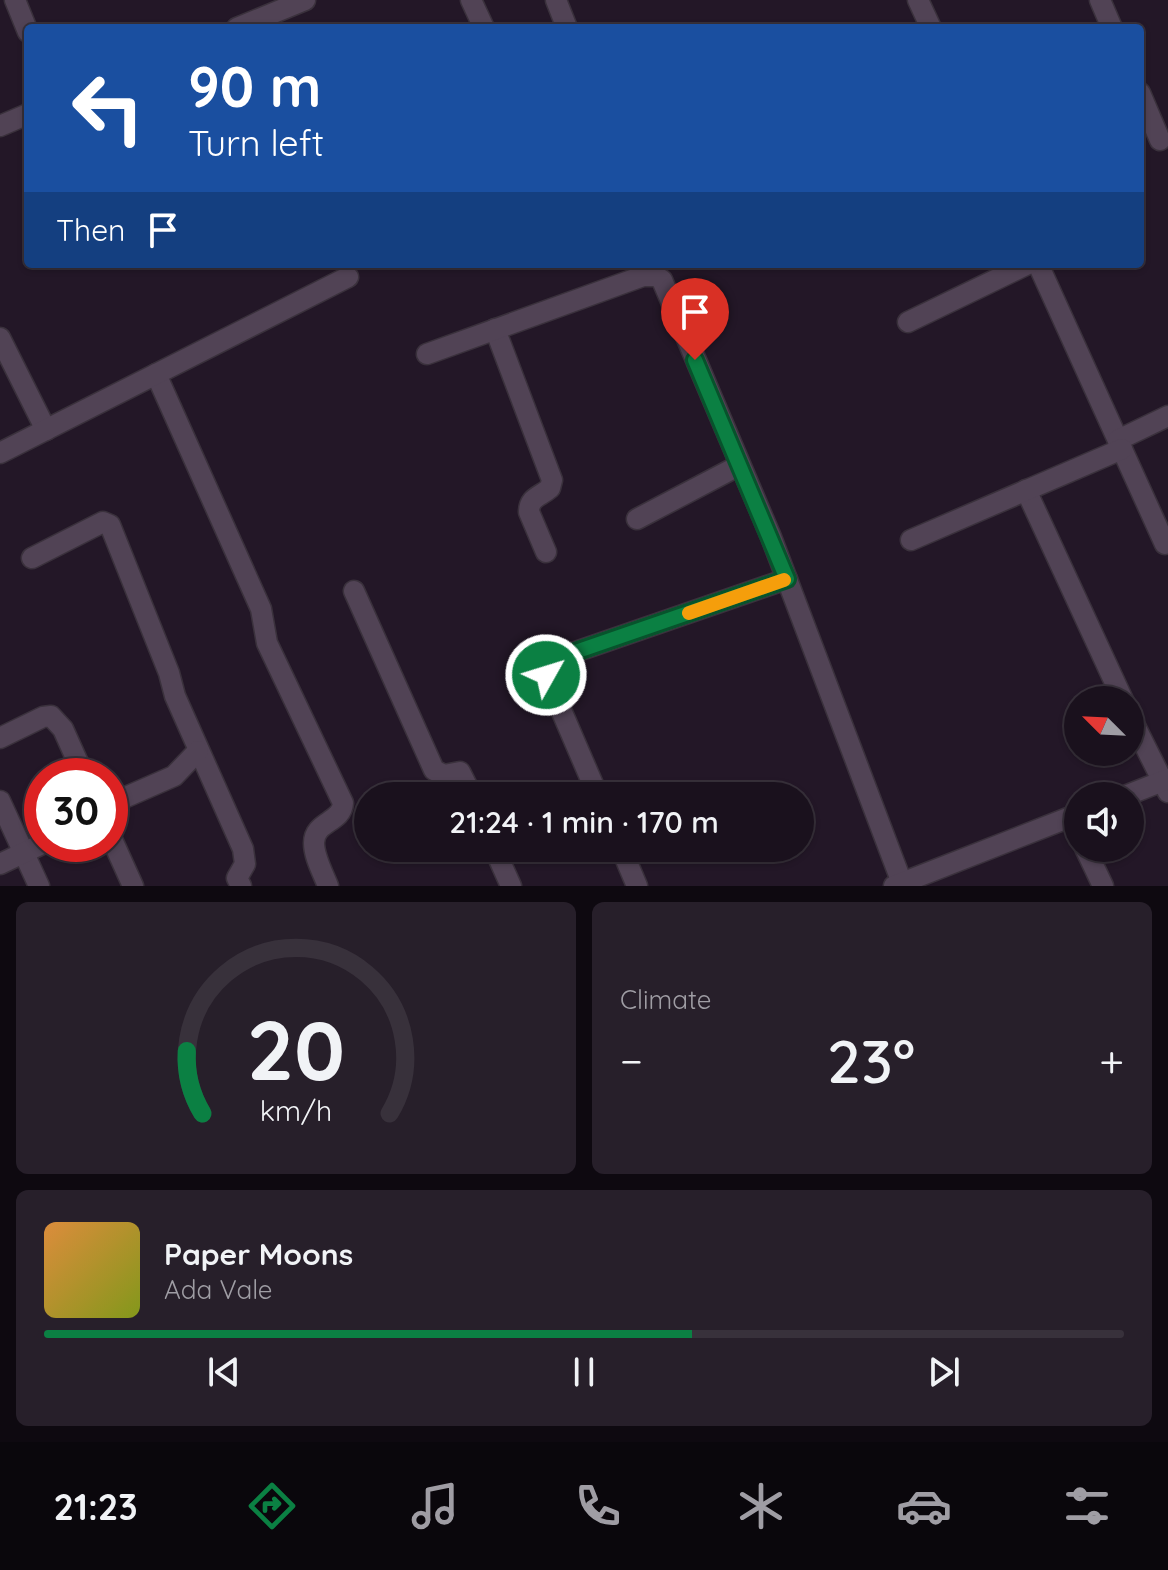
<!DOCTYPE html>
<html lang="en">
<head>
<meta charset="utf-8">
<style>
	:root { --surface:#1a111d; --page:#271f2a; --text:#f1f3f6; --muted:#9f9da4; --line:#38313b; --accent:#0b8043 }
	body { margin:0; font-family:Quicksand,sans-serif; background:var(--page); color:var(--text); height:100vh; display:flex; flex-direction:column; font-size:30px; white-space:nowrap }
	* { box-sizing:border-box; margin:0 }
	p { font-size:26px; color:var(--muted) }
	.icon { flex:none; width:44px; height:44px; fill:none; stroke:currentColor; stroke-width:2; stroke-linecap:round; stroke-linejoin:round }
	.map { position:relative; height:886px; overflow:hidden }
	.panel { display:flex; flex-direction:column; gap:16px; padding:16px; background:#0e0910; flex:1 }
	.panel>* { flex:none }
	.hud { position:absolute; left:24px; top:24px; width:1120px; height:244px; border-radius:8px; box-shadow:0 2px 6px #0004,0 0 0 2px var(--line); background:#1a4fa0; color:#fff; overflow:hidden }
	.needle { width:52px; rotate:294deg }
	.fabs { position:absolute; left:1064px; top:686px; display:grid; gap:16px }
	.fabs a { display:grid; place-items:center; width:80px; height:80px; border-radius:50%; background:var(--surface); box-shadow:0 2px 6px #0004,0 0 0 2px var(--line); font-size:40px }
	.speed { position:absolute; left:24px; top:758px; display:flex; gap:16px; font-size:40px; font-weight:700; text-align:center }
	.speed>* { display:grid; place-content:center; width:104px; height:104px; border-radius:50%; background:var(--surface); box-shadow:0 2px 6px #0004,0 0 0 2px var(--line); line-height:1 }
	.speed .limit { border:12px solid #d22; background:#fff; color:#111 }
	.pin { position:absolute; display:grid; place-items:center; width:68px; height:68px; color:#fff; margin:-82px -34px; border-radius:50% 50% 50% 0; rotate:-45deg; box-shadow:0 0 8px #0007 }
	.pin .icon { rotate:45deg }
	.me { position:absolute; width:88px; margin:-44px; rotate:51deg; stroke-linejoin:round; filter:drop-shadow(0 0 6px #0008) }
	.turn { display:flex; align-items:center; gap:28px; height:168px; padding:0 32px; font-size:36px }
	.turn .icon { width:104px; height:104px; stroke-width:2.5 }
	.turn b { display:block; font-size:56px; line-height:68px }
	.then { display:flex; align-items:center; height:76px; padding:0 32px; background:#0003; gap:16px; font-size:30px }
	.big { font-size:60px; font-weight:600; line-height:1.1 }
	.panel .tile { flex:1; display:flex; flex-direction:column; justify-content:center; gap:12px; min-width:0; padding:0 28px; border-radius:12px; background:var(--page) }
	.panel .dial { align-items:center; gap:0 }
	.dial svg { height:208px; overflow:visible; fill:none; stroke:var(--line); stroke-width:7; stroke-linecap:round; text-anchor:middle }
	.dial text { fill:var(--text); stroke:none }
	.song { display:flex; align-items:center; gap:24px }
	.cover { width:96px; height:96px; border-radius:12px; background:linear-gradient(135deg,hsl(30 70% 55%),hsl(70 70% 35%)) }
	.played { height:8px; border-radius:4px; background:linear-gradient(90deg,var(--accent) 60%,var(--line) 60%) }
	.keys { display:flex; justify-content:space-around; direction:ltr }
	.heat { display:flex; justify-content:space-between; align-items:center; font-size:44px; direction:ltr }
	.panel .tiles { flex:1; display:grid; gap:16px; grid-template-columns:1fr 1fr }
	.tile:last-child { grid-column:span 2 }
	.trip { position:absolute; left:354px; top:782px; width:460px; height:80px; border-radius:40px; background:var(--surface); box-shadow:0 2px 6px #0004,0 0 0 2px var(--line); font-weight:600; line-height:80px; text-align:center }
	.tabs { display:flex; height:128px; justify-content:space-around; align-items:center; background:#0a070c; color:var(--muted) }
	.tabs .icon { width:56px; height:56px }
	.tabs .selected { color:var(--accent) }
	.tabs b { font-size:36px; color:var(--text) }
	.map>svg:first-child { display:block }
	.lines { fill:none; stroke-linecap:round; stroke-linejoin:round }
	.minor-casing { stroke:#3a313c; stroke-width:23 }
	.minor { stroke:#514355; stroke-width:20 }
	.route-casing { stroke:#07532c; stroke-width:20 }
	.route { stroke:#0b8043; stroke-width:14 }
	.slow { stroke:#f59e0b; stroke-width:14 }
</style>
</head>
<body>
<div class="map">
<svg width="1168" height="886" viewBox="0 0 1168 886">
	<rect width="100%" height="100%" fill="#231727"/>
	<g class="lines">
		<defs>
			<g id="minor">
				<path d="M15 0 28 32"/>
				<path d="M471 0 484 28"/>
				<path d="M556 0 567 28"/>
				<path d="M918 0 931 28"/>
				<path d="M1100 0 1112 28"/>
				<path d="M237 28 305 0"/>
				<path d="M1140 93 1160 140"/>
				<path d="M0 126 28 114"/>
				<path d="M1038 264 1165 544"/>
				<path d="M908 322 1028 264"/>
				<path d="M495 329 552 480 550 488C540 497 529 497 529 512L546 552"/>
				<path d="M0 338 46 430"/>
				<path d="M427 354 643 276H656L662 280 771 537 902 883"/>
				<path d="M156 374 261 609 267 643 343 803C342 823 314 821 314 843 314 857 323 873 328 886"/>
				<path d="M1118 440 1168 416"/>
				<path d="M0 453 348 277"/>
				<path d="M1026 490 1123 700"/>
				<path d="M637 519 740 465"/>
				<path d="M911 540 1122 449"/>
				<path d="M32 558 103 522 110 525 169 673 175 696 243 849 245 864 237 878 241 886"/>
				<path d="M354 591 434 770 444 775 460 772 472 796"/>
				<path d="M1130 716 1168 792"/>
				<path d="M0 738 43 717 51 716 63 729 84 776"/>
				<path d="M598 796 546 675V669L552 660 787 579"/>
				<path d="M1125 796 1168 779"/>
				<path d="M0 801 39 886"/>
				<path d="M110 804 174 776 198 751"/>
				<path d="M110 835 133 886"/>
				<path d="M494 848 511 886"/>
				<path d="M621 848 637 886"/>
				<path d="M1085 848 1103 886"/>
				<path d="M0 864 42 844"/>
				<path d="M894 886 1078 814"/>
			</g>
		</defs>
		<use href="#minor" class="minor-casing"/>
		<use href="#minor" class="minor"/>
	</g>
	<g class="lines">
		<defs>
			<path id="route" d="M546 675V669L552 660 787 579 695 360"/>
		</defs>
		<use href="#route" class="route-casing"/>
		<use href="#route" class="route"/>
		<path class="slow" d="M689 613 784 580"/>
	</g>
</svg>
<div class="fabs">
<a><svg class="needle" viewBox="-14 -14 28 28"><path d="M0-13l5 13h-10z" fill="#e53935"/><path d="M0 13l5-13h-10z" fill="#9f9da4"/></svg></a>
<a><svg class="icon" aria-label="sound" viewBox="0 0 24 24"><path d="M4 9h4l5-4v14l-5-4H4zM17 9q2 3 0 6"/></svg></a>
</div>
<div class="speed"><div class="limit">30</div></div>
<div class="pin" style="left:695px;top:360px;background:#d93025"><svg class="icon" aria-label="arrive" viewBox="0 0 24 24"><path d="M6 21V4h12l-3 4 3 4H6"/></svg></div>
<svg class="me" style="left:546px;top:675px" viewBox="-20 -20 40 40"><circle r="17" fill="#0b8043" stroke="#fff" stroke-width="3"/><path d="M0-11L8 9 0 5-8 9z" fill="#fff"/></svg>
<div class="trip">21:24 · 1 min · 170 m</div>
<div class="hud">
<div class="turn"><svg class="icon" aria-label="left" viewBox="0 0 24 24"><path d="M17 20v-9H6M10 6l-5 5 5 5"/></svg><div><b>90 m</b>Turn left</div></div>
<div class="then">Then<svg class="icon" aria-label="arrive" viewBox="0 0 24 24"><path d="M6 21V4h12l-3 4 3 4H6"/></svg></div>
</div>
</div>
<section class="panel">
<div class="tiles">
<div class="tile dial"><svg viewBox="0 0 100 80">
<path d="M14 69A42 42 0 1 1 86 69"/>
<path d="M14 69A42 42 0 0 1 8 45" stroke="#0b8043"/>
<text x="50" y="56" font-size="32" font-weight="700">20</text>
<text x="50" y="72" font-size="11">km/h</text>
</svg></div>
<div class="tile"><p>Climate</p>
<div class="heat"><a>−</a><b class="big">23°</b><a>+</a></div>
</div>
<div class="tile">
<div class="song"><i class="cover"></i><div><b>Paper Moons</b><p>Ada Vale</p></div></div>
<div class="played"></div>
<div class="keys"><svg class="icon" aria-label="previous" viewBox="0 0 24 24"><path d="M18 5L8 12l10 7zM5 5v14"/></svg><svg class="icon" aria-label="pause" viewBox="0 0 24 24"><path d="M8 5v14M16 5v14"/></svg><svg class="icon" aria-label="next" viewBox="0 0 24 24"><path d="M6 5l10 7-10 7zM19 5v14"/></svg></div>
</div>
</div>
</section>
<nav class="tabs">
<b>21:23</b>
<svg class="icon selected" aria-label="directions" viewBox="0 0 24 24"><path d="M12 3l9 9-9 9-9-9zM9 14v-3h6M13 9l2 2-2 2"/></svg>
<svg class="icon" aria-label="music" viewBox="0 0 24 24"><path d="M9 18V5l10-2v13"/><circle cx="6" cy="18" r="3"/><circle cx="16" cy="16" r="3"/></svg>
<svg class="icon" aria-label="phone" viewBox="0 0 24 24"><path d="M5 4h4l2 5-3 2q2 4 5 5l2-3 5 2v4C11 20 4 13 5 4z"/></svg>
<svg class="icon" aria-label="climate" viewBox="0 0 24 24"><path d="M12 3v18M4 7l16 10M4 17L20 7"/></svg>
<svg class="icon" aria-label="car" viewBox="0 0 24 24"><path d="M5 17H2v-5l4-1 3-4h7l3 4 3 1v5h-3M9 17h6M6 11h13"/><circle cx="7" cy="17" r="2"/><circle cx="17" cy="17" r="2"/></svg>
<svg class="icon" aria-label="filters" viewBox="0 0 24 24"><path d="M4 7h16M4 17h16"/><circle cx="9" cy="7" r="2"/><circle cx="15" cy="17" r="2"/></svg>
</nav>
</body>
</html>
